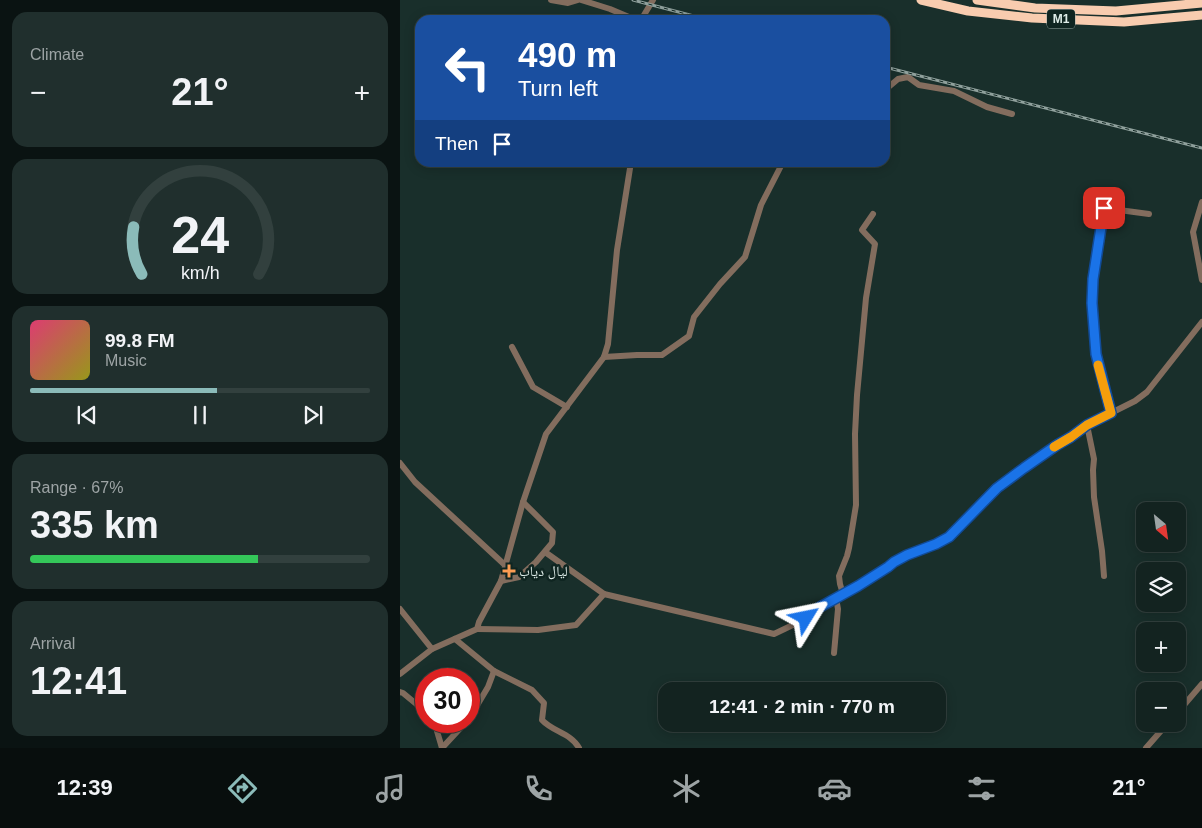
<!DOCTYPE html>
<html lang="en">
<head>
<meta charset="utf-8">
<style>
	:root { --surface:#132320; --page:#202f2d; --text:#f1f3f6; --muted:#9da4a5; --line:#32403e; --accent:#8bbbb9 }
	body { margin:0; font-family:Arial,"Noto Naskh Arabic",sans-serif; background:var(--page); color:var(--text); height:100vh; display:flex; flex-direction:column; font-size:19px; white-space:nowrap }
	* { box-sizing:border-box; margin:0 }
	p { font-size:16px; color:var(--muted) }
	.icon { flex:none; width:28px; height:28px; fill:none; stroke:currentColor; stroke-width:2; stroke-linecap:round; stroke-linejoin:round }
	.map { position:relative; flex:1; overflow:hidden }
	.side { display:flex; flex-direction:column; gap:12px; padding:12px; background:#0a1312; width:400px }
	.side>* { flex:none }
	.top-card { position:absolute; left:15px; top:15px; width:475px; height:152px; border-radius:15px; box-shadow:0 2px 12px #0003,0 0 0 1px var(--line); background:#1a4fa0; color:#fff; overflow:hidden }
	.needle { width:32px; rotate:151deg }
	.fabs { position:absolute; left:736px; top:502px; display:grid; gap:10px }
	.fabs a { display:grid; place-items:center; width:50px; height:50px; border-radius:10px; background:var(--surface); box-shadow:0 2px 12px #0003,0 0 0 1px var(--line); font-size:25px }
	.speed { position:absolute; left:15px; top:668px; display:flex; gap:10px; font-size:25px; font-weight:700; text-align:center }
	.speed>* { display:grid; place-content:center; width:65px; height:65px; border-radius:50%; background:var(--surface); box-shadow:0 2px 12px #0003,0 0 0 1px var(--line); line-height:1 }
	.speed .limit { border:8px solid #d22; background:#fff; color:#111 }
	.pin { position:absolute; display:grid; place-items:center; width:42px; height:42px; color:#fff; margin:-21px; border-radius:10px; box-shadow:0 2px 8px #0006 }
	.me { position:absolute; width:55px; margin:-28px; rotate:55deg; stroke-linejoin:round; filter:drop-shadow(0 0 4px #0008) }
	.turn { display:flex; align-items:center; gap:18px; height:105px; padding:0 20px; font-size:22px }
	.turn .icon { width:65px; height:65px; stroke-width:2.5 }
	.turn b { display:block; font-size:35px; line-height:42px }
	.then { display:flex; align-items:center; height:48px; padding:0 20px; background:#0003; gap:10px; font-size:19px }
	.big { font-size:38px; font-weight:800; line-height:1.1 }
	.side .tile { flex:1; display:flex; flex-direction:column; justify-content:center; gap:8px; min-width:0; padding:0 18px; border-radius:15px; background:var(--page) }
	.side .dial { align-items:center; gap:0 }
	.dial svg { height:130px; overflow:visible; fill:none; stroke:var(--line); stroke-width:7; stroke-linecap:round; text-anchor:middle }
	.dial text { fill:var(--text); stroke:none }
	.song { display:flex; align-items:center; gap:15px }
	.cover { width:60px; height:60px; border-radius:8px; background:linear-gradient(135deg,hsl(340 70% 55%),hsl(60 70% 35%)) }
	.played { height:5px; border-radius:2px; background:linear-gradient(90deg,var(--accent) 55%,var(--line) 55%) }
	.keys { display:flex; justify-content:space-around; direction:ltr }
	.heat { display:flex; justify-content:space-between; align-items:center; font-size:28px; direction:ltr }
	.charge { height:8px; border-radius:4px; background:linear-gradient(90deg,#34c759 67%,var(--line) 0) }
	.trip { position:absolute; left:258px; top:682px; width:288px; height:50px; border-radius:15px; background:var(--surface); box-shadow:0 2px 12px #0003,0 0 0 1px var(--line); font-weight:800; line-height:50px; text-align:center }
	.tab-bar { display:flex; height:80px; justify-content:space-around; align-items:center; background:#080e0d; color:var(--muted) }
	.tab-bar .icon { width:35px; height:35px }
	.tab-bar .on { color:var(--accent) }
	.tab-bar b { font-size:22px; color:var(--text) }
	main { display:flex; flex:1; min-height:0 }
	.map>svg:first-child { display:block }
	.lines { fill:none; stroke-linecap:round; stroke-linejoin:round }
	.minor { stroke:#836d5e; stroke-width:6 }
	.highway { stroke:#f8ccaf; stroke-width:9 }
	.rail-casing { stroke:#8fa09c; stroke-width:3 }
	.rail { stroke:#0f2521; stroke-width:1; stroke-dasharray:4; stroke-linecap:butt }
	.route-casing { stroke:#114b97; stroke-width:12 }
	.route { stroke:#1a73e8; stroke-width:9 }
	.slow { stroke:#f59e0b; stroke-width:9 }
	.poi-dot { fill:#fc9d53; stroke:#0f2521; stroke-width:2 }
	.labels { text-anchor:middle; stroke-width:5; stroke-linejoin:round; paint-order:stroke }
	.shield { fill:#0f2521; stroke:#a0b0ac; stroke-width:1 }
	.shield-label { font-size:12px; font-weight:bold; fill:#deece8 }
	.poi-label { font-size:14px; fill:#deece8; stroke:#0f2521; text-anchor:start }
</style>
</head>
<body>
<main>
<section class="side">
<div class="tile"><p>Climate</p>
<div class="heat"><a>−</a><b class="big">21°</b><a>+</a></div>
</div>
<div class="tile dial"><svg viewBox="0 0 100 80">
<path d="M14 69A42 42 0 1 1 86 69"/>
<path d="M14 69A42 42 0 0 1 9 40" stroke="#8bbbb9"/>
<text x="50" y="56" font-size="32" font-weight="700">24</text>
<text x="50" y="72" font-size="11">km/h</text>
</svg></div>
<div class="tile">
<div class="song"><i class="cover"></i><div><b>99.8 FM</b><p>Music</p></div></div>
<div class="played"></div>
<div class="keys"><svg class="icon" aria-label="previous" viewBox="0 0 24 24"><path d="M18 5L8 12l10 7zM5 5v14"/></svg><svg class="icon" aria-label="pause" viewBox="0 0 24 24"><path d="M8 5v14M16 5v14"/></svg><svg class="icon" aria-label="next" viewBox="0 0 24 24"><path d="M6 5l10 7-10 7zM19 5v14"/></svg></div>
</div>
<div class="tile"><p>Range · 67%</p><b class="big">335 km</b><div class="charge"></div></div>
<div class="tile"><p>Arrival</p><b class="big">12:41</b></div>
</section>
<div class="map">
<svg width="802" height="748" viewBox="0 0 802 748">
	<rect width="100%" height="100%" fill="#192f2b"/>
	<g class="lines">
		<g class="minor">
			<path d="M151 0 168 3 178 0"/>
			<path d="M181 0 210 9 236 20"/>
			<path d="M243 20 244 15 253 0"/>
			<path d="M485 90 498 79 508 77 519 85 554 91 587 107 612 114"/>
			<path d="M802 202 793 232 802 280"/>
			<path d="M112 347 133 387 167 407"/>
			<path d="M204 357 237 355H262L289 336 294 317 320 284 345 257 361 205 383 162"/>
			<path d="M711 413 696 354 692 303 693 279 704 208 749 214"/>
			<path d="M687 425 694 459 693 470 694 497 702 551 704 576"/>
			<path d="M0 463 15 482 106 566"/>
			<path d="M145 552 204 594"/>
			<path d="M101 581 119 577 136 562 152 543 153 532 123 502"/>
			<path d="M443 594 440 584 439 576 447 556 449 548 456 505 455 434 457 395 466 298 475 244 462 230 473 214"/>
			<path d="M0 609 32 649"/>
			<path d="M77 629 138 630 176 625 204 594 374 634 399 622 420 607 457 586 488 567 493 562 507 555 536 544 549 537 597 488 631 462 671 437 687 425 735 401 747 392 802 322"/>
			<path d="M55 639 94 671 132 690 144 703 142 720C153 732 171 733 179 748"/>
			<path d="M434 653 438 609 436 598"/>
			<path d="M0 674 32 649 77 629 79 622 101 581 123 502 146 434 204 357 208 344 217 250 231 162"/>
			<path d="M0 692 3 693 26 712"/>
			<path d="M778 712 802 684"/>
			<path d="M69 719 88 687 94 671"/>
			<path d="M34 721 42 748"/>
			<path d="M42 748 67 721"/>
			<path d="M746 748 767 724"/>
		</g>
		<g class="highway">
			<path d="M521 0 568 11 632 18 724 22 802 15"/>
			<path d="M577 0 635 8 716 11 802 3"/>
		</g>
		<defs>
			<g id="rail">
				<path d="M233 0 309 20"/>
				<path d="M485 67 802 148"/>
			</g>
		</defs>
		<use href="#rail" class="rail-casing"/>
		<use href="#rail" class="rail"/>
	</g>
	<g class="lines">
		<defs>
			<path id="route" d="M406 618 420 607 458 586 488 567 494 562 507 555 536 544 549 537 597 488 624 468 657 445 671 437 687 425 711 413 696 354 692 303 693 279 704 208"/>
		</defs>
		<use href="#route" class="route-casing"/>
		<use href="#route" class="route"/>
		<path class="slow" d="M654 447 671 437 687 425 711 413 698 365"/>
	</g>
	<path class="poi-dot" d="M106.5 563.5h5v5h5v5h-5v5h-5v-5h-5v-5h5z"/>
	<g class="labels">
		<rect class="shield" x="647" y="9.5" width="28" height="19" rx="4"/>
		<g class="shield-label">
			<text x="661" y="23">M1</text>
		</g>
		<g class="poi-label">
			<text x="119" y="576">ليال دياب</text>
		</g>
	</g>
</svg>
<div class="fabs">
<a><svg class="needle" viewBox="-14 -14 28 28"><path d="M0-13l5 13h-10z" fill="#e53935"/><path d="M0 13l5-13h-10z" fill="#9da4a5"/></svg></a>
<a><svg class="icon" aria-label="layers" viewBox="0 0 24 24"><path d="M12 4l9 5-9 5-9-5zM3 14l9 5 9-5"/></svg></a>
<a>+</a>
<a>−</a>
</div>
<div class="speed"><div class="limit">30</div></div>
<div class="pin" style="left:704px;top:208px;background:#d93025"><svg class="icon" aria-label="arrive" viewBox="0 0 24 24"><path d="M6 21V4h12l-3 4 3 4H6"/></svg></div>
<svg class="me" style="left:406px;top:618px" viewBox="-20 -20 40 40"><path d="M0-17L14 15 0 8-14 15z" fill="#1a73e8" stroke="#fff" stroke-width="4"/></svg>
<div class="trip">12:41 · 2 min · 770 m</div>
<div class="top-card">
<div class="turn"><svg class="icon" aria-label="left" viewBox="0 0 24 24"><path d="M17 20v-9H6M10 6l-5 5 5 5"/></svg><div><b>490 m</b>Turn left</div></div>
<div class="then">Then<svg class="icon" aria-label="arrive" viewBox="0 0 24 24"><path d="M6 21V4h12l-3 4 3 4H6"/></svg></div>
</div>
</div>
</main>
<nav class="tab-bar">
<b>12:39</b>
<svg class="icon on" aria-label="directions" viewBox="0 0 24 24"><path d="M12 3l9 9-9 9-9-9zM9 14v-3h6M13 9l2 2-2 2"/></svg>
<svg class="icon" aria-label="music" viewBox="0 0 24 24"><path d="M9 18V5l10-2v13"/><circle cx="6" cy="18" r="3"/><circle cx="16" cy="16" r="3"/></svg>
<svg class="icon" aria-label="phone" viewBox="0 0 24 24"><path d="M5 4h4l2 5-3 2q2 4 5 5l2-3 5 2v4C11 20 4 13 5 4z"/></svg>
<svg class="icon" aria-label="climate" viewBox="0 0 24 24"><path d="M12 3v18M4 7l16 10M4 17L20 7"/></svg>
<svg class="icon" aria-label="car" viewBox="0 0 24 24"><path d="M5 17H2v-5l4-1 3-4h7l3 4 3 1v5h-3M9 17h6M6 11h13"/><circle cx="7" cy="17" r="2"/><circle cx="17" cy="17" r="2"/></svg>
<svg class="icon" aria-label="filters" viewBox="0 0 24 24"><path d="M4 7h16M4 17h16"/><circle cx="9" cy="7" r="2"/><circle cx="15" cy="17" r="2"/></svg>
<b>21°</b>
</nav>
</body>
</html>
